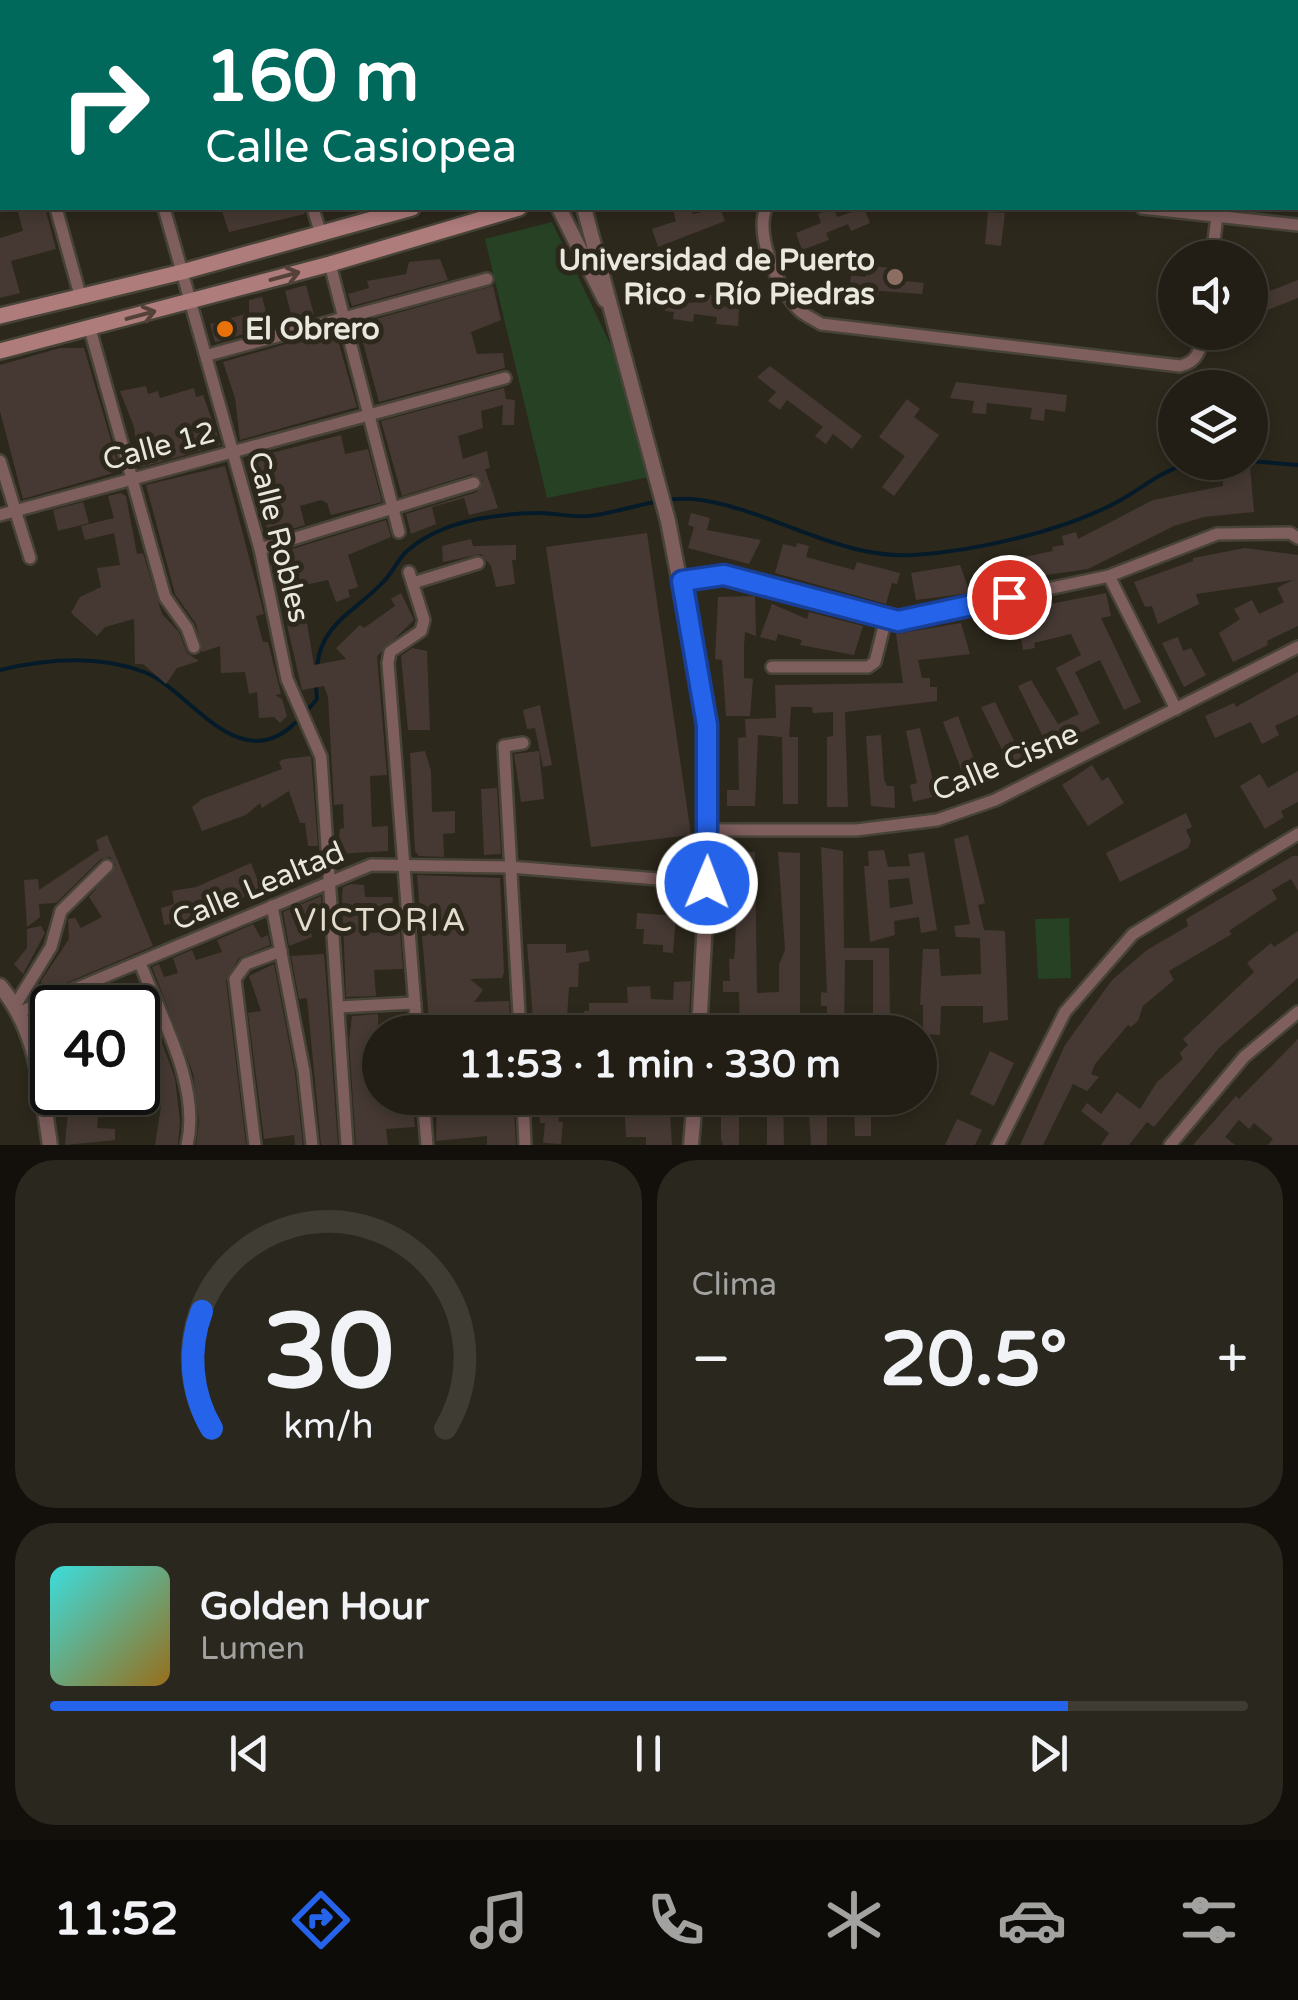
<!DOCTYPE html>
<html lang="es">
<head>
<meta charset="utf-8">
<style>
	:root { --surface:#221e15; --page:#2a271e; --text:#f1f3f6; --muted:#a2a2a0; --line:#3f3c34; --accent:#2563eb }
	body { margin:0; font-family:"Varela Round",sans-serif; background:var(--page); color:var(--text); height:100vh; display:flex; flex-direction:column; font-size:38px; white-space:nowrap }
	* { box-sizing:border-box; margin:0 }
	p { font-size:32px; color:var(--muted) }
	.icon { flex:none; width:55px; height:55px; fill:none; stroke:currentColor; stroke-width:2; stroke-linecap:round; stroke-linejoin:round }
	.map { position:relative; height:1145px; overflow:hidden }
	.sheet { display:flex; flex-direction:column; gap:15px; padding:15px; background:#13100c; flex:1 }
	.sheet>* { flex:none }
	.hud { position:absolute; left:0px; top:0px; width:1300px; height:210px; box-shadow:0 5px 15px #0003,0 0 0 2px var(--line); background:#00695c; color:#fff; overflow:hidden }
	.tools { position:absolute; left:1158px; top:240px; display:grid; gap:20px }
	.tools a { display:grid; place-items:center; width:110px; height:110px; border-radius:50%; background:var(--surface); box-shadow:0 5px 15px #0003,0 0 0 2px var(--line); font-size:50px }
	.speed { position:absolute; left:30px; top:985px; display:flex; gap:20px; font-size:50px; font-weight:700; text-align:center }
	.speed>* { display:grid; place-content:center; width:130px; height:130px; border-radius:50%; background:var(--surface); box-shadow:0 5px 15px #0003,0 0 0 2px var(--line); line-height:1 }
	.speed .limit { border:5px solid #111; border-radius:15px; background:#fff; color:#111 }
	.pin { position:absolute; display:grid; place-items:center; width:85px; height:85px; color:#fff; margin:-42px; border:5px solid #fff; border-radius:50%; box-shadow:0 2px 10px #0007 }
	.me { position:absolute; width:110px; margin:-55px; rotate:1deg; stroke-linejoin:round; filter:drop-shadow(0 0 8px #0008) }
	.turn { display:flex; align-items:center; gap:35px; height:210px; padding:0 40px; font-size:45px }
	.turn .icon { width:130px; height:130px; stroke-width:2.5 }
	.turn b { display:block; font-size:70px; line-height:85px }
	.big { font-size:75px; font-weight:800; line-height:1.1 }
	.sheet .tile { flex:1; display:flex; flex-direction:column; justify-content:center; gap:15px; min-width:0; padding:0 35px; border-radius:40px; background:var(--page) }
	.sheet .dial { align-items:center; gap:0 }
	.dial svg { height:260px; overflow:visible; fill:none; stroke:var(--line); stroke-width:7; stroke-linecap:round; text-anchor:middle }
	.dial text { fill:var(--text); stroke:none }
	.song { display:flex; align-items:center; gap:30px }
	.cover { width:120px; height:120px; border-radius:15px; background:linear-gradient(135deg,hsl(180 70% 55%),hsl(40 70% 35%)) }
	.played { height:10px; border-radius:5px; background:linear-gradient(90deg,var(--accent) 85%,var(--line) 85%) }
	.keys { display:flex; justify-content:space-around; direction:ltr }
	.heat { display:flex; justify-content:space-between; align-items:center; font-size:55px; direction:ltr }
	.sheet .tiles { flex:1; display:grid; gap:15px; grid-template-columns:1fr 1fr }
	.tile:last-child { grid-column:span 2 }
	.trip { position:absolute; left:362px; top:1015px; width:575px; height:100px; border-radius:50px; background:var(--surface); box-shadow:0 5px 15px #0003,0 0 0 2px var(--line); font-weight:800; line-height:100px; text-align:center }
	.tabs { display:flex; height:160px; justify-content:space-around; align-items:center; background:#0e0c08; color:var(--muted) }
	.tabs .icon { width:70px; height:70px }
	.tabs .selected { color:var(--accent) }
	.tabs b { font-size:45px; color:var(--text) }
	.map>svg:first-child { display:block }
	.green { fill:#264124 }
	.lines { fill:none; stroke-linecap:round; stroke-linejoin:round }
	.stream { stroke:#061b29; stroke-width:4 }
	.building { fill:#463933; fill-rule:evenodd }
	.minor-casing { stroke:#474337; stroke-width:16 }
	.tertiary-casing { stroke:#474337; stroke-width:19 }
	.secondary-casing { stroke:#474337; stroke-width:20 }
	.minor { stroke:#7f5e5e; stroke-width:11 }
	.tertiary { stroke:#7f5e5e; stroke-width:14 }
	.secondary { stroke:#af7c7c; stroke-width:15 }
	.oneway { stroke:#544139 }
	.route-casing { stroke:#184099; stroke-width:25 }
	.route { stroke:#2563eb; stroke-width:18 }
	.education-dot { fill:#8d6e63; stroke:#2d281c; stroke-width:4 }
	.food-dot { fill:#e8710a; stroke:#2d281c; stroke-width:4 }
	.labels { text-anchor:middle; stroke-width:10; stroke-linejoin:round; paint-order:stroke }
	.poi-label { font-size:30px; font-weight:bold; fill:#eae7df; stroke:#2d281c; text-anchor:end }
	.street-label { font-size:30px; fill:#eae7df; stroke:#2d281c }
	.neighbourhood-label { font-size:32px; letter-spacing:2.5px; fill:#e3dccd; stroke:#2d281c }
</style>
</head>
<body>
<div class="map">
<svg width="1298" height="1145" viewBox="0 0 1298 1145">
	<rect width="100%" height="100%" fill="#2d281c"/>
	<g class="green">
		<path d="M552 222 615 354 649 477 547 498 485 239Z"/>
		<path d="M1069 918 1071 978 1038 979 1035 919Z"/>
	</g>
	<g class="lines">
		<g class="stream">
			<path d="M1250 461 1298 465"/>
			<path d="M317 667C321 622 357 611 384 581 393 572 398 559 407 551 440 521 493 514 536 513 553 512 571 518 589 516 624 512 658 496 693 499 768 507 837 560 914 555 976 551 1064 531 1119 501 1149 484 1155 474 1192 462"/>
			<path d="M0 670C46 659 99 655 144 672 188 688 238 779 295 723"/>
			<path d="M306 712 317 699 316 686"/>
		</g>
	</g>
	<g class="building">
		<path d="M17 208H45L56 249 11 261 20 293 0 298V238L23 231Z"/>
		<path d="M221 208H304L305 214 229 232Z"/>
		<path d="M680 208H690L693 214 720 208 725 221 658 247 652 229 676 221 673 210Z"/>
		<path d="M834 208 837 217 864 208 870 223 851 231 848 224 826 233 829 240 802 250 796 233 821 223 818 214Z"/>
		<path d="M988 212 1005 213 1001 246 985 244Z"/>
		<path d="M440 259 448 280 352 306 348 294 369 288 367 281 406 274 409 262Z"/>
		<path d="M867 265 897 269 896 280 924 283 922 294 879 291 878 297 849 293 851 275 865 277Z"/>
		<path d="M1298 280V298L1250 317V299Z"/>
		<path d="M306 285 314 315 293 321 285 291Z"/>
		<path d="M493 286 501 320 471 332 477 354 503 353 505 368 379 402 358 324Z"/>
		<path d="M695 293 713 295 712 305 739 308 738 326 716 324 717 317 694 314 693 322 673 319 674 312 665 311 666 300 694 303Z"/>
		<path d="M262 297 270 327 215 342 210 324 249 313V300Z"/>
		<path d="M335 330 357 407 240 440 235 398 223 362Z"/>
		<path d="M60 348H84L120 471 23 499 0 411V365Z"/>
		<path d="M770 366 862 436 852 449 833 434 826 444 815 436 823 427 787 400 780 410 768 401 776 392 757 377Z"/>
		<path d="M956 382 1067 395 1065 412 1045 409 1044 421 1030 419 1032 408 987 403 986 414 972 413 974 401 950 398Z"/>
		<path d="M146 386 148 394 158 391 160 398 194 388 196 397 203 395 221 445 139 468 134 427 120 391Z"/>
		<path d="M504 388 506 399 515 400 514 425H502L503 405 481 411 483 428 458 436 463 459 487 451 490 468 485 469 498 508 469 515 464 498 432 507 436 524 411 534 406 514 477 492 483 481 472 474 402 496 381 421Z"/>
		<path d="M907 399 920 409 914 417 939 435 894 496 882 487 905 456 879 437Z"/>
		<path d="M341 435 345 454 368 449 382 502 331 515 327 503 321 500 300 506 305 525 269 536 248 459Z"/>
		<path d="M225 466 264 614 256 616 263 642H268L281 694 275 695 282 699 287 716 280 723 274 717 259 718 257 692 249 694 245 672 221 673 220 646 202 652 196 624 175 594 146 485Z"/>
		<path d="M1250 466 1254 512 1204 517 1174 526 1088 569 1032 577 1022 585 1020 580 995 587 985 566 1002 555 1005 561 1053 551 1052 547 1064 545 1062 536 1076 532 1078 539 1153 500 1223 486 1222 468Z"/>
		<path d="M121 493 126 496 137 554 143 553 162 614 179 632 187 653 199 661 177 668 166 684 143 664H135L134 619 105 627 97 636 71 613 80 597 101 587 97 568 120 565 114 533 85 540 81 526 114 518 108 496Z"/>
		<path d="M83 502 89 523 58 531 53 510Z"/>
		<path d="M691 513 710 518 707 530 761 540 749 564 688 548 694 527 688 525Z"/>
		<path d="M386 520 391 537 348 555 358 587 348 590 350 597 336 602 328 580 286 589 273 555Z"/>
		<path d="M647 533 691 835 591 847 546 547Z"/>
		<path d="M471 539 473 546 516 545V560H512L515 584 496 587 491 566 481 554 443 562 442 546Z"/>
		<path d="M797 543 809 546 806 557 854 570 857 562 900 573 897 584 892 583 886 604 775 573 783 544 796 547Z"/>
		<path d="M1245 548 1298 555V626L1267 641 1268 645 1233 662 1219 633 1240 619 1234 609 1252 600 1259 614 1284 602 1277 588 1293 580 1196 594 1199 604 1158 624 1152 606 1145 607 1134 582 1193 561V558Z"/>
		<path d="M960 565 970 593 916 600 911 573Z"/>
		<path d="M401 593 414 620 377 656 387 775 370 776 372 827 388 826V851L337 854 340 829 344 828 343 804 334 805 328 697 324 686 302 690 287 625 307 623 314 665 346 659 336 648 360 625 364 628 395 606 391 599Z"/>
		<path d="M1106 593 1111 616 1101 618 1141 702 1124 710 1100 660 1075 672 1100 723 1049 749 1018 686 1031 680 1058 724 1079 714 1056 668 1081 655 1071 634 1034 643 1035 648 1023 650 1017 619 1041 614 1040 606Z"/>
		<path d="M755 596 756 636 745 632 744 646V678L753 679 750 716H726L722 660 715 659 718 597Z"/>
		<path d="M772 604 807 619 809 612 863 626 854 655 800 645 802 640 778 634 776 641 760 637Z"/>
		<path d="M961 623 970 654 918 660 922 678H930V687H937V701L845 712 848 807H827V737L833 736V712L813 713 812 707H791L789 737H798V804H783L782 737 758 735 755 806H727V790H739L738 738 746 737 745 719 776 718 775 685 903 683 896 634Z"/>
		<path d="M1178 637 1183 651 1191 648 1206 675 1184 687 1162 643Z"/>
		<path d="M412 648 427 651 430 730H408L401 656Z"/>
		<path d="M1298 672V715L1275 726 1279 735 1262 744 1251 722 1215 738 1205 716 1234 703 1236 707Z"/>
		<path d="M995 702 1024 761 1011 768 981 707Z"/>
		<path d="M540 705 552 765 543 767 535 728 527 729 523 710Z"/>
		<path d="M958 716 982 781 968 787 943 722Z"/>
		<path d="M920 728 937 796 913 802 910 785 917 783 906 731Z"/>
		<path d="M881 735 884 779 887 786H894L895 808 871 806 866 736Z"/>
		<path d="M425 751 431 771 432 812 455 811V833L443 834 444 857 419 856 415 851 410 753Z"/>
		<path d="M539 751 544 799 521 802 514 754Z"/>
		<path d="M311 756 318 846H308L305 823H300L289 791 262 808 260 803 246 815 202 831 192 807 202 799 282 769 279 762 284 759Z"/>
		<path d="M1092 765 1102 781 1108 777 1124 803 1088 826 1062 785Z"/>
		<path d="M1298 771V802L1281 811 1284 817 1265 829 1240 786 1260 774 1268 788Z"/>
		<path d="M497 788 501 854 484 855 481 789Z"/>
		<path d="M1186 813 1192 827 1186 830 1191 841 1188 848 1120 882 1106 853Z"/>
		<path d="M107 835 153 946 45 992 41 981 69 939 68 919 75 918 81 928 102 917 89 897 116 865 110 857 101 859 56 903 39 904 40 917 27 927 24 880 38 879 39 890 99 850 96 840Z"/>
		<path d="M968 835 985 903 978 905 984 930 1005 931 1008 1020 983 1023V1006H941L940 1035 923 1034V1005H920L923 949H939L941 976 981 974 980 938 956 937 954 926 970 924 954 839Z"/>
		<path d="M821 847 843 851 844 948H889L890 1016 873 1017V960H845L844 1032H827V1006H821V992L827 993Z"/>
		<path d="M884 850 888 867 910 866 908 854 924 852 937 930 921 933 919 917 894 921 895 935 870 942 864 866H869L868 851ZM909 878 913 904 890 908 888 880Z"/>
		<path d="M738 852H755L757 993 779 992V965L785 950 778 852 800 853V1032H777V1026L740 1032 739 992H723V981H730L729 959H734L735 950Z"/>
		<path d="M1293 856H1298V891L1291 879 1272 890 1277 899 1229 931 1232 934 1169 971 1174 980 1143 1006 1138 1021 1131 1027 1128 1025 1095 1064 1091 1074 1099 1077 1087 1091 1073 1084 1043 1145H1020L1065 1045 1112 980 1147 950 1188 926 1186 919Z"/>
		<path d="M251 863 260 886 251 894 218 909 190 913 191 920 164 925 161 908 174 904 172 891 196 887Z"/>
		<path d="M417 875 500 878 504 972 502 978 470 979 483 990 474 1002 509 1001 511 1032H430Z"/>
		<path d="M351 884 364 885 365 897H393L392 908 370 911 371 933 400 931 403 969 374 970 376 996 346 997 342 896 343 887Z"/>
		<path d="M321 896 322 919 310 924 312 937 289 946 283 912Z"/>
		<path d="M637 913 676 916 673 953 663 952V945L643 944 644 929H636Z"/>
		<path d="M253 924 261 938 268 935 270 945 239 958 226 980 246 1145H196L199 1122 193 1073 152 967 159 964 164 977 178 973 173 958 192 950 196 960 222 952 217 940Z"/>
		<path d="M41 926 45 933 23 974 14 964 27 948V929Z"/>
		<path d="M1298 931V978L1219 1048 1154 1127 1147 1122 1129 1145H1101L1109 1133 1081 1111 1087 1103 1101 1114 1117 1092 1140 1109 1157 1082 1183 1059 1180 1053 1188 1045 1183 1039 1254 972 1247 963 1271 943 1274 947Z"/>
		<path d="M527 944H566V953L588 950 590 961 579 963 578 987H569L567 1019 533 1018Z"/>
		<path d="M324 954 326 978 338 1145H321L307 998 299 999 291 956Z"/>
		<path d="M274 964 295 1073 303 1145H295L294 1135 264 1139 248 1013 261 1011 249 976Z"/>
		<path d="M691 981 688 1032H584V1011H589V1003H628L627 987 650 986 651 999 673 1000 674 982Z"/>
		<path d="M149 1008 175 1078 180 1122 178 1145H155L162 1100 153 1101 151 1068 154 1067 149 1050 154 1048 140 1013Z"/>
		<path d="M378 1014 380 1098H412L415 1127 386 1129 388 1145H356L349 1041 352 1016Z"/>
		<path d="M1298 1039V1145H1268L1273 1139 1254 1123 1249 1129 1239 1120 1225 1137 1235 1145H1193L1236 1096 1239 1099Z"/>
		<path d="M990 1051 1014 1063 994 1106 970 1094Z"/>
		<path d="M437 1098 502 1099 503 1111 514 1110 516 1145H487V1136L436 1141Z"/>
		<path d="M640 1098H669L672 1145H646V1137H626L625 1117H638Z"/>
		<path d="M721 1098H739V1145H723L721 1139Z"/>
		<path d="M767 1098H783L784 1145H767Z"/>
		<path d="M808 1098H827V1145H811Z"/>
		<path d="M854 1098H871V1136H855Z"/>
		<path d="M558 1109 559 1122H563L561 1144 543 1143 545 1123H540L539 1110Z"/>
		<path d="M68 1110 85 1111 86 1116 98 1117 97 1128 115 1129V1140L65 1145Z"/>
		<path d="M957 1119 982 1130 975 1145H945Z"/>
	</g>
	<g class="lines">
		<defs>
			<g id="minor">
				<path d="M0 0 2 9"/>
				<path d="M109 0 110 2"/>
				<path d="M256 0V2"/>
				<path d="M834 0V2"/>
				<path d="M0 54 2 53"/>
				<path d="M56 208 80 295"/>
				<path d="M164 208 260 549 287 679 321 757 347 1145"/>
				<path d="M313 208 321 235"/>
				<path d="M766 208C755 235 778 291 800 311 806 316 815 320 821 324L1180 366C1198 362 1201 349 1203 332"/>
				<path d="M1142 208 1298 225"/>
				<path d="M1212 258 1217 216"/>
				<path d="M330 264 399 532"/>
				<path d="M90 329 165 597 187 628 194 647"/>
				<path d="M208 355 487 279"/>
				<path d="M0 461 30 558"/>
				<path d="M0 515 505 378"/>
				<path d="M260 549 474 483"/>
				<path d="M409 572 424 620 421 631 390 652 388 663 417 1032"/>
				<path d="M1109 576 1176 709"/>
				<path d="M682 581 724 575 897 621 1109 576 1217 534 1290 533 1298 538"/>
				<path d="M413 583 478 563"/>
				<path d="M772 667H868L875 662 886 618"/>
				<path d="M707 830H856L937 820 995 800 1298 647"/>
				<path d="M272 906 304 1072 312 1145"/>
				<path d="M140 963C161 1017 201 1087 187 1145"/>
				<path d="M16 1004 51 947 61 911 107 866"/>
				<path d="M338 1007 415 1003"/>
				<path d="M20 1012 371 865 510 867 707 883"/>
				<path d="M520 1032 504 746 523 743"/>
				<path d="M423 1098 427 1145"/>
				<path d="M523 1098 525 1145"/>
				<path d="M255 1145 235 979 246 964 281 951"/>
				<path d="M998 1145 1065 1012 1133 934 1298 834"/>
				<path d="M1170 1145 1244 1057 1298 1012"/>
			</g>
			<g id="tertiary">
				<path d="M463 0 464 2"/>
				<path d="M559 208 605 300"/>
				<path d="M584 208 668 521 707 725V883L699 1032"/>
				<path d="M0 986C38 1031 41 1088 50 1145"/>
				<path d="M691 1145 695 1098"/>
			</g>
			<g id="secondary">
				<path d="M967 2 973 0"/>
				<path d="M1060 2 1067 0"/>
				<path d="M0 316 182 272 412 208"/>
				<path d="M0 351 330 264 519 208"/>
			</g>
		</defs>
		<use href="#minor" class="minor-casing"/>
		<use href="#tertiary" class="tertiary-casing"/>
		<use href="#secondary" class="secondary-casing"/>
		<use href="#minor" class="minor"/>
		<use href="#tertiary" class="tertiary"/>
		<use href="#secondary" class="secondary"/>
	</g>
	<defs><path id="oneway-shaft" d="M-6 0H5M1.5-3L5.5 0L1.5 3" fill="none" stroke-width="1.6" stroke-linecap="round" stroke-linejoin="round" transform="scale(2.5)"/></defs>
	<g class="oneway">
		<use href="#oneway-shaft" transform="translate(285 276) rotate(-15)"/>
		<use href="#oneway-shaft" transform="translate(141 315) rotate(-15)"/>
	</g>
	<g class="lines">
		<defs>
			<path id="route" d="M707 883V725L682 581 724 575 898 621 1009 597"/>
		</defs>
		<use href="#route" class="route-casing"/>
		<use href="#route" class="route"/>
	</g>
	<circle class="education-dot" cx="895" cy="277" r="10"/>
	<circle class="food-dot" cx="225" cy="329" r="10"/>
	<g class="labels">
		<g class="poi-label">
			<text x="875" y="270">Universidad de Puerto<tspan x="875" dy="34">Rico - Río Piedras</tspan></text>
			<text x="245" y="339" text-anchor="start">El Obrero</text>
		</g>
		<g class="street-label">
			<text transform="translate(159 446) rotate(-15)" y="10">Calle 12</text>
			<text transform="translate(279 537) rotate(76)" y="10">Calle Robles</text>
			<text transform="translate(1005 762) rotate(-23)" y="10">Calle Cisne</text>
			<text transform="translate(258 886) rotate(-23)" y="10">Calle Lealtad</text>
		</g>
		<g class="neighbourhood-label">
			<text x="381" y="931">VICTORIA</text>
		</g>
	</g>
</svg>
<div class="tools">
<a><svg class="icon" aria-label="sound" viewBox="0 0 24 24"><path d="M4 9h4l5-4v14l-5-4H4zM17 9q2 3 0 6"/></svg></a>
<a><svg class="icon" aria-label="layers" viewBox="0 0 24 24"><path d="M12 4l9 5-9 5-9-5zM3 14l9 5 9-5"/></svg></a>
</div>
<div class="speed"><div class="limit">40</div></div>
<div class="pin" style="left:1009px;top:597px;background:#d93025"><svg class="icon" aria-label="arrive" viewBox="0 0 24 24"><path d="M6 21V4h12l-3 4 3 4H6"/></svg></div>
<svg class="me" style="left:707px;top:883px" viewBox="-20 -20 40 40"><circle r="17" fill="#2563eb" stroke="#fff" stroke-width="3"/><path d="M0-11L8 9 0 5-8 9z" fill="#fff"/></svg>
<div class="trip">11:53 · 1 min · 330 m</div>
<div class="hud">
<div class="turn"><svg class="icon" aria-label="right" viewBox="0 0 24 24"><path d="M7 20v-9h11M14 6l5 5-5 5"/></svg><div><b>160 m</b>Calle Casiopea</div></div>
</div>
</div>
<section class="sheet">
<div class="tiles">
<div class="tile dial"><svg viewBox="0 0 100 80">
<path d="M14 69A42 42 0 1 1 86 69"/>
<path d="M14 69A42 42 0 0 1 11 33" stroke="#2563eb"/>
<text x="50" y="56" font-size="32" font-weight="700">30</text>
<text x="50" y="72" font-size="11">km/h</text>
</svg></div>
<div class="tile"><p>Clima</p>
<div class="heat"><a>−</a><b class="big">20.5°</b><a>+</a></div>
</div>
<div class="tile">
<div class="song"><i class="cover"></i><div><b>Golden Hour</b><p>Lumen</p></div></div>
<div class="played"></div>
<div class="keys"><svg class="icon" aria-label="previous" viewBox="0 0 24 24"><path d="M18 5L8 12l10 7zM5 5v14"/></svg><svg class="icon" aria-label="pause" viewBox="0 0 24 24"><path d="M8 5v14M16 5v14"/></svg><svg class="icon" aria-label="next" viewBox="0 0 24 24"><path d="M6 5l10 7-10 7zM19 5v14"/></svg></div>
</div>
</div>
</section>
<nav class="tabs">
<b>11:52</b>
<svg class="icon selected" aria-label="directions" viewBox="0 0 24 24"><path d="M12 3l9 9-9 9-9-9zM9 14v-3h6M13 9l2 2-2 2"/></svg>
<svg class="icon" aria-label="music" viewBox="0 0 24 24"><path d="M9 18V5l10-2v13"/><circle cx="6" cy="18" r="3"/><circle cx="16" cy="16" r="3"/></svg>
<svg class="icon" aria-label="phone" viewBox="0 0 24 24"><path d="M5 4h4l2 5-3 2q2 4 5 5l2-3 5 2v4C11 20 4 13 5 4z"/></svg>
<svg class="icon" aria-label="climate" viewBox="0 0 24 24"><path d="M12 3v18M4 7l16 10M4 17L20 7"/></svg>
<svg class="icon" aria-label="car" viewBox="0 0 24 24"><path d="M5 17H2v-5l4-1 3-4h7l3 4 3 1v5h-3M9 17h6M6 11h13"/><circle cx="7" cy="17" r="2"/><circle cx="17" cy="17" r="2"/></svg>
<svg class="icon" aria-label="filters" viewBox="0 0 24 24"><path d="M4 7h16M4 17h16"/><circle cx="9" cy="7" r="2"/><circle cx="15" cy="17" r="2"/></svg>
</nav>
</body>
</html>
